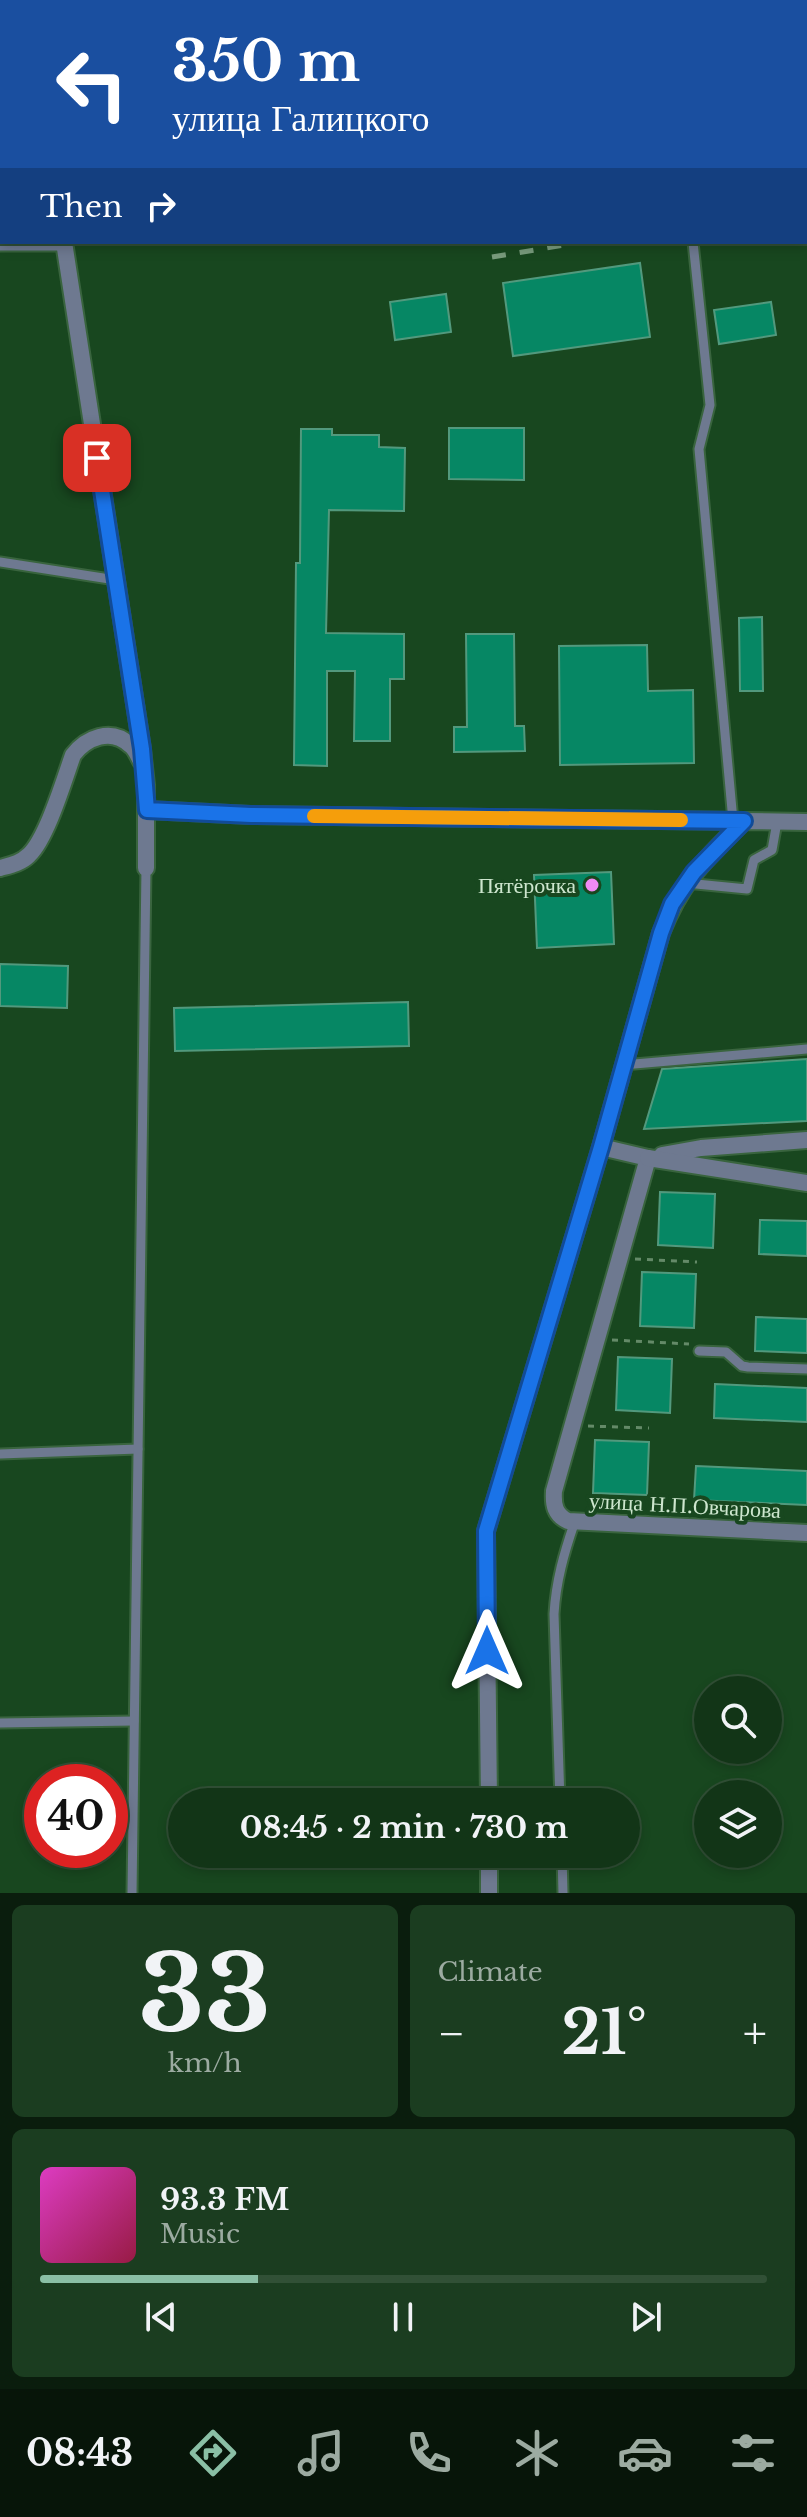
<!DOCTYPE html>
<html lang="en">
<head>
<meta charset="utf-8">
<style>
	:root { --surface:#123517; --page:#1b3d20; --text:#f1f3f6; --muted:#9caba1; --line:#315036; --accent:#8abfa5 }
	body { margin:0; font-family:"Libre Baskerville",serif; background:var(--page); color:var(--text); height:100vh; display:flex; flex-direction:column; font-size:30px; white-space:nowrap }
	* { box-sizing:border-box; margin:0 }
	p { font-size:26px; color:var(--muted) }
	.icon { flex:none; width:44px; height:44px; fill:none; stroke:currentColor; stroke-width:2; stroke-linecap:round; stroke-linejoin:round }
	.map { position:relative; height:1893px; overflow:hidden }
	.sheet { display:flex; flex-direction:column; gap:12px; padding:12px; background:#0a1d0d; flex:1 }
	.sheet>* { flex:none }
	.hud { position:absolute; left:0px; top:0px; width:808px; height:244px; box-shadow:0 4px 12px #0003,0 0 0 2px var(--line); background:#1a4fa0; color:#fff; overflow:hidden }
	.fabs { position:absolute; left:694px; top:1676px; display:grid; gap:16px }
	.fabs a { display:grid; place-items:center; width:88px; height:88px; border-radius:50%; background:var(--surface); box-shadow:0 4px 12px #0003,0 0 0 2px var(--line); font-size:40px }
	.speed { position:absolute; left:24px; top:1764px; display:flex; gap:16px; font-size:40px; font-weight:700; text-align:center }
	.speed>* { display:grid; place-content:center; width:104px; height:104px; border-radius:50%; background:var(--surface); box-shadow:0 4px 12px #0003,0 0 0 2px var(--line); line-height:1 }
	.speed .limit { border:12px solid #d22; background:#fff; color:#111 }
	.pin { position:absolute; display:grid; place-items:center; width:68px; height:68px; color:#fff; margin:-34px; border-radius:16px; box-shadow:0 4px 12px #0006 }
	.me { position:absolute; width:88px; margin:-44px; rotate:0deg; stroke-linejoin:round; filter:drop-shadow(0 0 6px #0008) }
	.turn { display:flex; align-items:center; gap:28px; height:168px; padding:0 40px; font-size:36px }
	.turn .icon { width:104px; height:104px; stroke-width:2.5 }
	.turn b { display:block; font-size:56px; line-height:68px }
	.then { display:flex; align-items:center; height:76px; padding:0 40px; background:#0003; gap:16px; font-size:30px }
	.big { font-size:60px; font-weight:700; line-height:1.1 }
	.sheet .tile { flex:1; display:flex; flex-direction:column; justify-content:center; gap:12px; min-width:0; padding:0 28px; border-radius:12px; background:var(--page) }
	.sheet .dial { align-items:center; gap:0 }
	.dial b { font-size:104px; line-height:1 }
	.song { display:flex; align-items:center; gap:24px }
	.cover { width:96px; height:96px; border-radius:12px; background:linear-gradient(135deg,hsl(310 70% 55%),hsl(340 70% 35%)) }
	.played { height:8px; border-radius:4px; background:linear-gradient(90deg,var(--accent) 30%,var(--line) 30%) }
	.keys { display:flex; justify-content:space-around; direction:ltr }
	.heat { display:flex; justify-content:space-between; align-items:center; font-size:44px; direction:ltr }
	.sheet .tiles { flex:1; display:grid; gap:12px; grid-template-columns:1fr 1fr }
	.tile:last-child { grid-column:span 2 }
	.trip { position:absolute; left:168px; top:1788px; width:472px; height:80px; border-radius:40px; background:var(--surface); box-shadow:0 4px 12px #0003,0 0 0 2px var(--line); font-weight:700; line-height:80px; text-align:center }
	.tabs { display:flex; height:128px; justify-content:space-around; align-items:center; background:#071509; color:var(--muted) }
	.tabs .icon { width:56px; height:56px }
	.tabs .selected { color:var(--accent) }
	.tabs b { font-size:36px; color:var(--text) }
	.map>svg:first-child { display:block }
	.building { fill:#068764; stroke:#52997d; stroke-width:2 }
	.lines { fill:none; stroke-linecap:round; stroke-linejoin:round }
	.service-casing { stroke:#39643e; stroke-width:13 }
	.minor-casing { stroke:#39643e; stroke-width:20 }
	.tertiary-casing { stroke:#39643e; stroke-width:20 }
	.path { stroke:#648a68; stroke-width:3; stroke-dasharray:6 6; stroke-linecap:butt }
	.service { stroke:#6e7990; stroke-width:9 }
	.minor { stroke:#6e7990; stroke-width:16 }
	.tertiary { stroke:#6e7990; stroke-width:16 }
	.rail { stroke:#799c7d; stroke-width:5; stroke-dasharray:14 14; stroke-linecap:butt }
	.route-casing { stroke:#114b97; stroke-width:20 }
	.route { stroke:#1a73e8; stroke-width:14 }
	.slow { stroke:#f59e0b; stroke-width:14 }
	.poi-dot { fill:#f18af3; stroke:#18471f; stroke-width:3 }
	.labels { text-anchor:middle; stroke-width:8; stroke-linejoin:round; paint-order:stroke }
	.poi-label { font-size:22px; fill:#cde6ce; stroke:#18471f; text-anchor:end }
	.street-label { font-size:22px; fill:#cde6ce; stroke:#18471f }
</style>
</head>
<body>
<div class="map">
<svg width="807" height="1893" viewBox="0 0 807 1893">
	<rect width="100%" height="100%" fill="#18471f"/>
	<g class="building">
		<path d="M640 263 650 337 513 356 503 283Z"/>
		<path d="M446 294 451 332 395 340 390 302Z"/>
		<path d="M771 302 776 335 719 344 714 310Z"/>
		<path d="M449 428H524V480L449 479Z"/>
		<path d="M301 429H332V435H379V447L405 448 404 511 329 510 326 633 404 634V679H390V741H354L355 671H327V766L294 765 296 563H300Z"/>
		<path d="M762 617 763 691H740L739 618Z"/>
		<path d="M466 634H514L515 726H524L525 751 454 752V727H467Z"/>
		<path d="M647 645 648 691 693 690 694 763 560 765 559 646Z"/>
		<path d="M611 872 614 944 537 948 534 875Z"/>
		<path d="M0 964 68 966 67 1008 0 1006Z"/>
		<path d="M408 1002 409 1046 175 1051 174 1008Z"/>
		<path d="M807 1059V1121L644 1129 662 1069Z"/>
		<path d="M660 1192 715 1194 713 1248 658 1245Z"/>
		<path d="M760 1220 807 1221V1256L759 1254Z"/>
		<path d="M642 1272 696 1274 694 1328 640 1326Z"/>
		<path d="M756 1317 807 1319V1353L755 1351Z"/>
		<path d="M618 1357 672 1359 670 1413 616 1410Z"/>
		<path d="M715 1384 807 1388V1422L714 1418Z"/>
		<path d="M595 1440 649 1442 647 1495 593 1493Z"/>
		<path d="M696 1466 807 1471V1505L694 1500Z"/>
	</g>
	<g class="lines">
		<defs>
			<g id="service">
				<path d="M693 242 710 405 699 449 733 821"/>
				<path d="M0 246H65"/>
				<path d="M0 562 116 580"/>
				<path d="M686 883 747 889 754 860 772 850 777 822"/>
				<path d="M623 1065 807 1049"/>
				<path d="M699 1351 726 1352 742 1366 748 1367 807 1369"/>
				<path d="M0 1454 138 1449"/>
				<path d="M0 1723 134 1721"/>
				<path d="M560 1802 554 1614C556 1581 564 1553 575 1521"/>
				<path d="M562 1854 563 1893"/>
				<path d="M132 1893 146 868"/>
			</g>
			<g id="minor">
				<path d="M28 0V2"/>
				<path d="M187 0 188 2"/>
				<path d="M806 137H807"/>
				<path d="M64 242 142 749 146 785V868"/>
				<path d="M147 810 251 815 744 821"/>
				<path d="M0 868C11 865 21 863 29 855 47 838 64 780 73 755 86 738 111 727 130 745 135 748 138 756 141 761"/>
				<path d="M601 1147 648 1158 554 1491C553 1505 555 1515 568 1521L807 1533"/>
				<path d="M662 1155 701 1148 807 1140"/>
				<path d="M648 1158 807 1183"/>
			</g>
			<g id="tertiary">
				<path d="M489 1802 486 1531 601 1147 661 933C682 880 705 860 744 821L807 822"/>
				<path d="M489 1854V1893"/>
			</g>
		</defs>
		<use href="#service" class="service-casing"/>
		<use href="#minor" class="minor-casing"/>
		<use href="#tertiary" class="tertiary-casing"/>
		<g class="path">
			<path d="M635 1259 697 1262"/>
			<path d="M612 1340 689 1344"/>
			<path d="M588 1426 649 1428"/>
		</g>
		<use href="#service" class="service"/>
		<use href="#minor" class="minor"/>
		<use href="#tertiary" class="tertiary"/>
		<g class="rail">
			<path d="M804 2H807"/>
			<path d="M806 44H807"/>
			<path d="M806 206H807"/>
			<path d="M492 257 583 242"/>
		</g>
	</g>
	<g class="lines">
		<defs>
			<path id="route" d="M97 458 142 749 147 810 251 815 744 821 694 872 672 904 661 933 601 1147 486 1531 487 1651"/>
		</defs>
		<use href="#route" class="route-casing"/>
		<use href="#route" class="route"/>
		<path class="slow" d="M314 816 681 820"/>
	</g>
	<circle class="poi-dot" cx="592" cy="885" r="8"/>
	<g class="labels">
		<g class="poi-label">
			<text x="576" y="893">Пятёрочка</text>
		</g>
		<g class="street-label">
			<text transform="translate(685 1505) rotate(3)" y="8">улица Н.П.Овчарова</text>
		</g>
	</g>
</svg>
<div class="fabs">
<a><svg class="icon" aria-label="search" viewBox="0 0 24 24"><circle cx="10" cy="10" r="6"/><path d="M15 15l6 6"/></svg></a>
<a><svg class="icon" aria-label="layers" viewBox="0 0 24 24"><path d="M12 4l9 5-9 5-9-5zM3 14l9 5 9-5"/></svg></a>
</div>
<div class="speed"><div class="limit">40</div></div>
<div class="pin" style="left:97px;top:458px;background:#d93025"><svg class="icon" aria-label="arrive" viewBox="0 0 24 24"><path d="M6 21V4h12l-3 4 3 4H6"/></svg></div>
<svg class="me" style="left:487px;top:1651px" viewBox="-20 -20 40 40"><path d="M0-17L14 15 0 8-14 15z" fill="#1a73e8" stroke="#fff" stroke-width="4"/></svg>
<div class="trip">08:45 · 2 min · 730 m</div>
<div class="hud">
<div class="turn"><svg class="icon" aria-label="left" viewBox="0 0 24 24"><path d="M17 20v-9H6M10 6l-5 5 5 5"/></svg><div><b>350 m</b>улица Галицкого</div></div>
<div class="then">Then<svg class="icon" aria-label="right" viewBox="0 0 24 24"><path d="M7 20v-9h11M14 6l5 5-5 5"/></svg></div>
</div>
</div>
<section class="sheet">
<div class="tiles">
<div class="tile dial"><b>33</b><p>km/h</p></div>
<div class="tile"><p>Climate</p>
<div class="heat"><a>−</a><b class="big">21°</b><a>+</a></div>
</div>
<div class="tile">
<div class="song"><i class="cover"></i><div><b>93.3 FM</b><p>Music</p></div></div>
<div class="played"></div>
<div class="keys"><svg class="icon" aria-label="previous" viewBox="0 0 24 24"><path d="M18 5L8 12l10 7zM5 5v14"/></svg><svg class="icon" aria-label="pause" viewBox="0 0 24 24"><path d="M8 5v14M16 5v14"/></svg><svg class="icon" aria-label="next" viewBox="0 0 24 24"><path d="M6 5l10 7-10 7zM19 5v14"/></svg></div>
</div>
</div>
</section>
<nav class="tabs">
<b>08:43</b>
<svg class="icon selected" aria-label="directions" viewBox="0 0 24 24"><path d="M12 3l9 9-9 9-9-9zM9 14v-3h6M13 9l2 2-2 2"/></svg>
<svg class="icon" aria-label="music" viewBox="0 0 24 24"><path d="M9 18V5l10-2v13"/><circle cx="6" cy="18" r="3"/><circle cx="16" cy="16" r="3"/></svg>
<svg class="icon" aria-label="phone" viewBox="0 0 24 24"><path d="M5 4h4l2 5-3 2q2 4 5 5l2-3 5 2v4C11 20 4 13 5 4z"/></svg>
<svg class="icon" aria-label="climate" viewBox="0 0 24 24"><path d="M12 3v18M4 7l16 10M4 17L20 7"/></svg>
<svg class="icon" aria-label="car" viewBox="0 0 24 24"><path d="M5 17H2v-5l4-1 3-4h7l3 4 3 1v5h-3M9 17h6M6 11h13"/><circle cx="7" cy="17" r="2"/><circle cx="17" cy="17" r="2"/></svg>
<svg class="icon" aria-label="filters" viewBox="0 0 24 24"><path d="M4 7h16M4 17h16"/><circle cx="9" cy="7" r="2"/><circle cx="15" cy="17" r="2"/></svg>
</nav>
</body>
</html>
